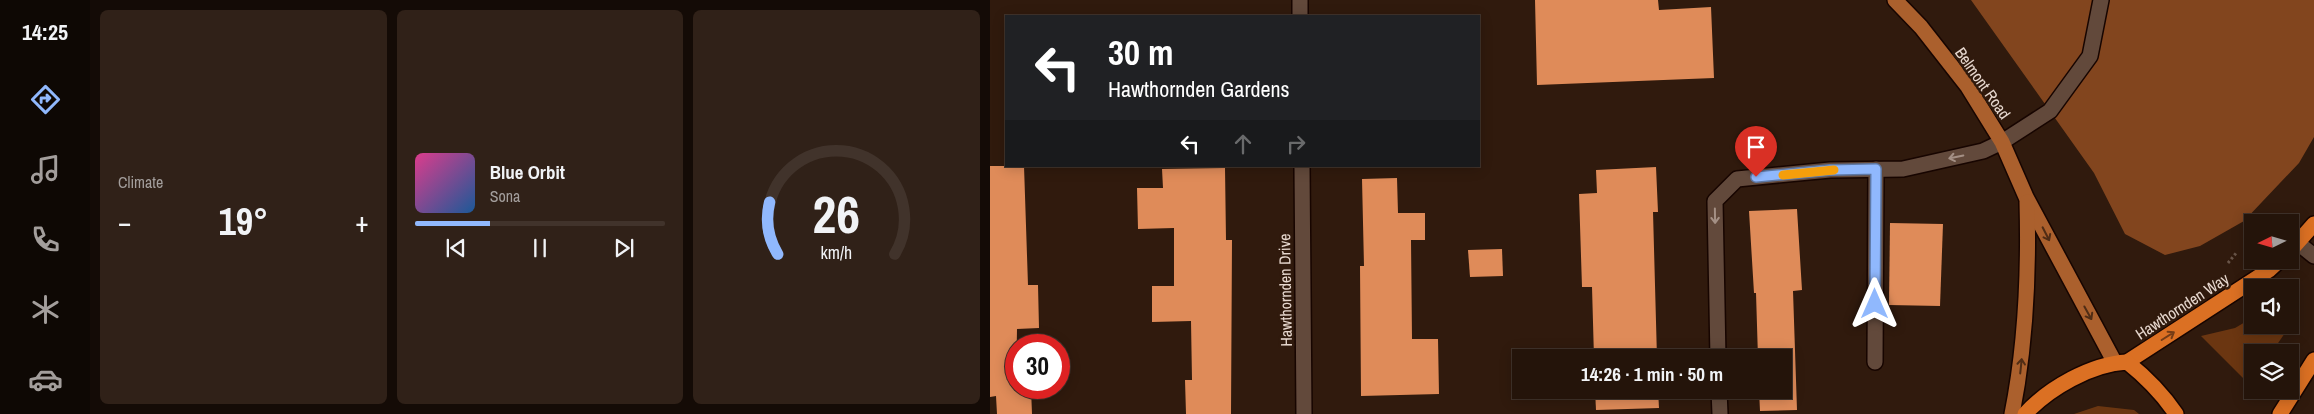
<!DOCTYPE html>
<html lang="en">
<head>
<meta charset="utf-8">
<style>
	:root { --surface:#24140a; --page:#302118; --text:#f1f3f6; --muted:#a39e9c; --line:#41332b; --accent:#90b8fd }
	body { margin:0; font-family:"Archivo Narrow",sans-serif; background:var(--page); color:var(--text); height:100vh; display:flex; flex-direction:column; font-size:19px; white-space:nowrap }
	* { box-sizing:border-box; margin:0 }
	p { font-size:16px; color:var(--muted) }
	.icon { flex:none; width:28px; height:28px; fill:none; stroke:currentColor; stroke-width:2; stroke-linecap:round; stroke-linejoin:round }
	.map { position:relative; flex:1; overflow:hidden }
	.drawer { display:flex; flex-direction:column; gap:10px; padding:10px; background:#140b06; width:900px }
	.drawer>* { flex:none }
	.guide { position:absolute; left:15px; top:15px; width:475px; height:152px; border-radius:0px; box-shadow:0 2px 12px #0003,0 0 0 1px var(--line); background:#202124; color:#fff; overflow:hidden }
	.needle { width:32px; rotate:265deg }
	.buttons { position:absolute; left:1254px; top:214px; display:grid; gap:10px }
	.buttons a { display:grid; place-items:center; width:55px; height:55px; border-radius:0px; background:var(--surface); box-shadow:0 2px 12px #0003,0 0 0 1px var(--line); font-size:25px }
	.speed { position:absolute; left:15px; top:334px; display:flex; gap:10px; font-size:25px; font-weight:700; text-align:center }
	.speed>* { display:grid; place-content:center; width:65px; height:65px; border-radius:50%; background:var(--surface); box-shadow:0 2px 12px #0003,0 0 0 1px var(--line); line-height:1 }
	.speed .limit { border:8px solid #d22; background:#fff; color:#111 }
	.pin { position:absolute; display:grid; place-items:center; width:42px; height:42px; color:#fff; margin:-51px -21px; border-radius:50% 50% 50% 0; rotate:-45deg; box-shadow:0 0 5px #0007 }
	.pin .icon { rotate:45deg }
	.me { position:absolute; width:55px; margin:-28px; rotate:0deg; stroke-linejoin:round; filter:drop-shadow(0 0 4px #0008) }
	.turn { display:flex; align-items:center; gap:18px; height:105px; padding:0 20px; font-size:22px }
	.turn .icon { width:65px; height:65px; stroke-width:2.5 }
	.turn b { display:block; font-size:35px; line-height:42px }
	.lanes { display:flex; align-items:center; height:48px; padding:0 20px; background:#0003; justify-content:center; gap:25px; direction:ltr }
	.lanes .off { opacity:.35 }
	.big { font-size:38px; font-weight:700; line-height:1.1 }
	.drawer .tile { flex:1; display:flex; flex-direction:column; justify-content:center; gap:8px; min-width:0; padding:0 18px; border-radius:8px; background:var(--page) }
	.drawer .dial { align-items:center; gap:0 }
	.dial svg { height:130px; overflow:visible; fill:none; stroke:var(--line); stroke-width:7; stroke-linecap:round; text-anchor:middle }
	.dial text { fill:var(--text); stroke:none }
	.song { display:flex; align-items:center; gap:15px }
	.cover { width:60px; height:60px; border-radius:8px; background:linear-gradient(135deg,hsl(330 70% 55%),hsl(210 70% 35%)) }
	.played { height:5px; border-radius:2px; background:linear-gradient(90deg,var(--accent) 30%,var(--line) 30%) }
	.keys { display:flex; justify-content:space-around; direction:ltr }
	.heat { display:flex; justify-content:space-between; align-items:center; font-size:28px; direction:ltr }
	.drawer .tiles { flex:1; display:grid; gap:10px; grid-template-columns:repeat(3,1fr) }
	.trip { position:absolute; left:522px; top:349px; width:280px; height:50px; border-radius:0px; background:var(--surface); box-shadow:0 2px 12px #0003,0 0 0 1px var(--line); font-weight:700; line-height:50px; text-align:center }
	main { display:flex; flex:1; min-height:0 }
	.menu { display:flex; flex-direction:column; width:90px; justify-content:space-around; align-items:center; background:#0e0804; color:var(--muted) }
	.menu .icon { width:35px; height:35px }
	.menu .on { color:var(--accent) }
	.menu b { font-size:22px; color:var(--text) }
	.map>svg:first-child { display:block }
	.green { fill:#6b3611 }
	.forest { fill:#82451e }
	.building { fill:#df8b59 }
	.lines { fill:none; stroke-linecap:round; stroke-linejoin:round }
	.minor-casing { stroke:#170500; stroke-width:18 }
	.major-casing { stroke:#170500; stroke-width:18 }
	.highway-casing { stroke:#170500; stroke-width:18 }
	.path { stroke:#685448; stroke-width:3; stroke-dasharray:2.5 2.5; stroke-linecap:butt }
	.minor { stroke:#62493b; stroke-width:15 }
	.major { stroke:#ab602d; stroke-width:15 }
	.highway { stroke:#db7023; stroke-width:15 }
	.oneway { stroke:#a49085 }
	.oneway2 { stroke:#4f2c15 }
	.oneway3 { stroke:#743c16 }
	.route-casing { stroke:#5e78a4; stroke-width:12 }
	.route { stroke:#90b8fd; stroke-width:9 }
	.slow { stroke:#f59e0b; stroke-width:9 }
	.labels { text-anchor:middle; stroke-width:5; stroke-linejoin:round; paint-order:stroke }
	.street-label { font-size:16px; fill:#e7d8cf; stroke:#301a0d }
</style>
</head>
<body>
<main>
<nav class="menu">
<b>14:25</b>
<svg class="icon on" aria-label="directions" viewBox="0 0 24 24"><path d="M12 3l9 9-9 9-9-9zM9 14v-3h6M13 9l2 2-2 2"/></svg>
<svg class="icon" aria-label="music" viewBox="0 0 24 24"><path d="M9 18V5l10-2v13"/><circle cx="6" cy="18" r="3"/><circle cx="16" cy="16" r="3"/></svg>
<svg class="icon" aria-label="phone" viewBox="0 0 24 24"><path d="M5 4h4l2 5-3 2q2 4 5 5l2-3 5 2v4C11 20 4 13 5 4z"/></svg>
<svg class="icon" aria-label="climate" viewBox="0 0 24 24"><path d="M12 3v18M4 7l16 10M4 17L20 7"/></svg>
<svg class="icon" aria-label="car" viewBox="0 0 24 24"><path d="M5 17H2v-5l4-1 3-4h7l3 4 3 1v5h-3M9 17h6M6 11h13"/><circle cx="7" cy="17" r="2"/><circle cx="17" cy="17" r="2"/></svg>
</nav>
<section class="drawer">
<div class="tiles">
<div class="tile"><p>Climate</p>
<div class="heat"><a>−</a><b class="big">19°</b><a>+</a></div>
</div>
<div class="tile">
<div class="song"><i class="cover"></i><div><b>Blue Orbit</b><p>Sona</p></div></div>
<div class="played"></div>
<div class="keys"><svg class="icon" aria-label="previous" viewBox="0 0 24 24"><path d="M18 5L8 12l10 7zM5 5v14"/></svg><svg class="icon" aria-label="pause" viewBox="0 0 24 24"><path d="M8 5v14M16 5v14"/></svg><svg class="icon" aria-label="next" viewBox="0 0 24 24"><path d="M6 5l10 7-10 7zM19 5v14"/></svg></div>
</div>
<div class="tile dial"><svg viewBox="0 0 100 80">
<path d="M14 69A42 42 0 1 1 86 69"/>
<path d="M14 69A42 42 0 0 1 9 37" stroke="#90b8fd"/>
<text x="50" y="56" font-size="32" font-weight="700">26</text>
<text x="50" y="72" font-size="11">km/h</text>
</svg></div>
</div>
</section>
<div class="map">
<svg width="1324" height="414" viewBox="0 0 1324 414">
	<rect width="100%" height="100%" fill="#301a0d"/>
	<g class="green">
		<path d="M1310 300 1303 321 1282 352H1262V381L1260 385 1211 336 1245 328 1262 318V325H1300V302Z"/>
		<path d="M1108 406 1144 410 1149 414H1084Z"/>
	</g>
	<path class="forest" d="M981 0H1324V137L1309 163 1254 221 1210 246 1175 255 1135 234 1104 173Z"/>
	<g class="building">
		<path d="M545 0H668L669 10 721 7 724 78 547 85Z"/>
		<path d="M0 166H34L38 285H48L49 328 27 329 26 388H41L42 414H7L6 396 0 397Z"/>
		<path d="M666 167 668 212H663L667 358H604L602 287H592L589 194 607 193 606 170Z"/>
		<path d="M235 168 236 240H242L241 414H196L195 380H202L201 321 162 322V286H184V228L148 229 147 188H173L172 169Z"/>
		<path d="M407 178 408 213H435V240H421L422 339H448L449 394 371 396 370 266H374L372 179Z"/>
		<path d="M807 209 812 290 803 291 807 410 770 411 769 390H794V358H768L766 293H764L759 211Z"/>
		<path d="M900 223 953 224 950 306 899 305Z"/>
		<path d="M512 249 513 276 480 277 478 250Z"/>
		<path d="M605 390H668L669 408 606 410Z"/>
	</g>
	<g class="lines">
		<defs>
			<g id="minor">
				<path d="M310 0V16"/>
				<path d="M312 166 314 414"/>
				<path d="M1308 243 1324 256"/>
				<path d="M728 358 725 201 747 179 840 170 913 169 993 151 1012 142 1060 111 1100 56 1111 0"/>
				<path d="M885 362 886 169"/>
				<path d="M729 390 730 414"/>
			</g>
			<g id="major">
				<path d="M905 0 931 27 978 87 1012 142 1036 197 1125 363"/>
				<path d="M1022 414C1036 344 1039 273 1037 202"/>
			</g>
			<g id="highway">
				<path d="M1300 251 1324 224"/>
				<path d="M1137 362 1279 270 1290 260"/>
				<path d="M1035 414C1059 388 1101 364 1137 362 1157 378 1172 393 1186 414"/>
				<path d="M1290 414 1324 360"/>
			</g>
		</defs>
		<use href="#minor" class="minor-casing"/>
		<use href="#major" class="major-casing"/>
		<use href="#highway" class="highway-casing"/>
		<path class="path" d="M1238 263 1247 252"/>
		<use href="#minor" class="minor"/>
		<use href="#major" class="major"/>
		<use href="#highway" class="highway"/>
	</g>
	<defs><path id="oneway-shaft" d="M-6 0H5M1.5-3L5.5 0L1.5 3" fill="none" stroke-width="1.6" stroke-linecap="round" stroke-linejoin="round" transform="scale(1.25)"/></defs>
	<g class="oneway">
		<use href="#oneway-shaft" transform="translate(966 157) rotate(168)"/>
		<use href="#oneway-shaft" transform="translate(725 216) rotate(89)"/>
	</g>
	<g class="oneway2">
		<use href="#oneway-shaft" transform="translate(1056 234) rotate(63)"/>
		<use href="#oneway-shaft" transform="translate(1098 313) rotate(61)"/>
		<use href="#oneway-shaft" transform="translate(1031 366) rotate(-84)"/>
	</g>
	<use class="oneway3" href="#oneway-shaft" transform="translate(1178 336) rotate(-32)"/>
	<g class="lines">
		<defs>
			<path id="route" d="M766 177 840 170 886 169 885 304"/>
		</defs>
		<use href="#route" class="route-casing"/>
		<use href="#route" class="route"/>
		<path class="slow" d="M793 175 844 170"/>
	</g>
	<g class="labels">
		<g class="street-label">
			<text transform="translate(993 83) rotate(55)" y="6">Belmont Road</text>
			<text transform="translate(295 290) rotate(-91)" y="6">Hawthornden Drive</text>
			<text transform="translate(1192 306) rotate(-33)" y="6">Hawthornden Way</text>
		</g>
	</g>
</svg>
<div class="buttons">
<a><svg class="needle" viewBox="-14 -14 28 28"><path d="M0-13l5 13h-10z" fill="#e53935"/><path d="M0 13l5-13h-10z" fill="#a39e9c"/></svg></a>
<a><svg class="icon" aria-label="sound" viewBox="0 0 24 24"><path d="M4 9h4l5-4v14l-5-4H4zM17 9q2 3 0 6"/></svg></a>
<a><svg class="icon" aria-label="layers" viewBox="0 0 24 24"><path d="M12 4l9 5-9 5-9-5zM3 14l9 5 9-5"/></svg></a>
</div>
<div class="speed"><div class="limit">30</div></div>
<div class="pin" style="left:766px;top:177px;background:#d93025"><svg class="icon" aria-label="arrive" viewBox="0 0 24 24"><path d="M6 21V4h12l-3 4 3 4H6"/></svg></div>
<svg class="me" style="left:885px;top:304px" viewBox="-20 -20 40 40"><path d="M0-17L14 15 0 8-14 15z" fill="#90b8fd" stroke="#fff" stroke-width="4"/></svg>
<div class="trip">14:26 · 1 min · 50 m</div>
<div class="guide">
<div class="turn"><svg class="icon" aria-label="left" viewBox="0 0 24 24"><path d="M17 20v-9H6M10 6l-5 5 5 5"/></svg><div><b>30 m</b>Hawthornden Gardens</div></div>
<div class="lanes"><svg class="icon" aria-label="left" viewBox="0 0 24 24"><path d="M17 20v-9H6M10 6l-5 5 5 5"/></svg><svg class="icon off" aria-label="ahead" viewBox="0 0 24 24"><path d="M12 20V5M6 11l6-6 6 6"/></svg><svg class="icon off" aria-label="right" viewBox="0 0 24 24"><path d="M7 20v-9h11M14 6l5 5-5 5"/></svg></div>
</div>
</div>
</main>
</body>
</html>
